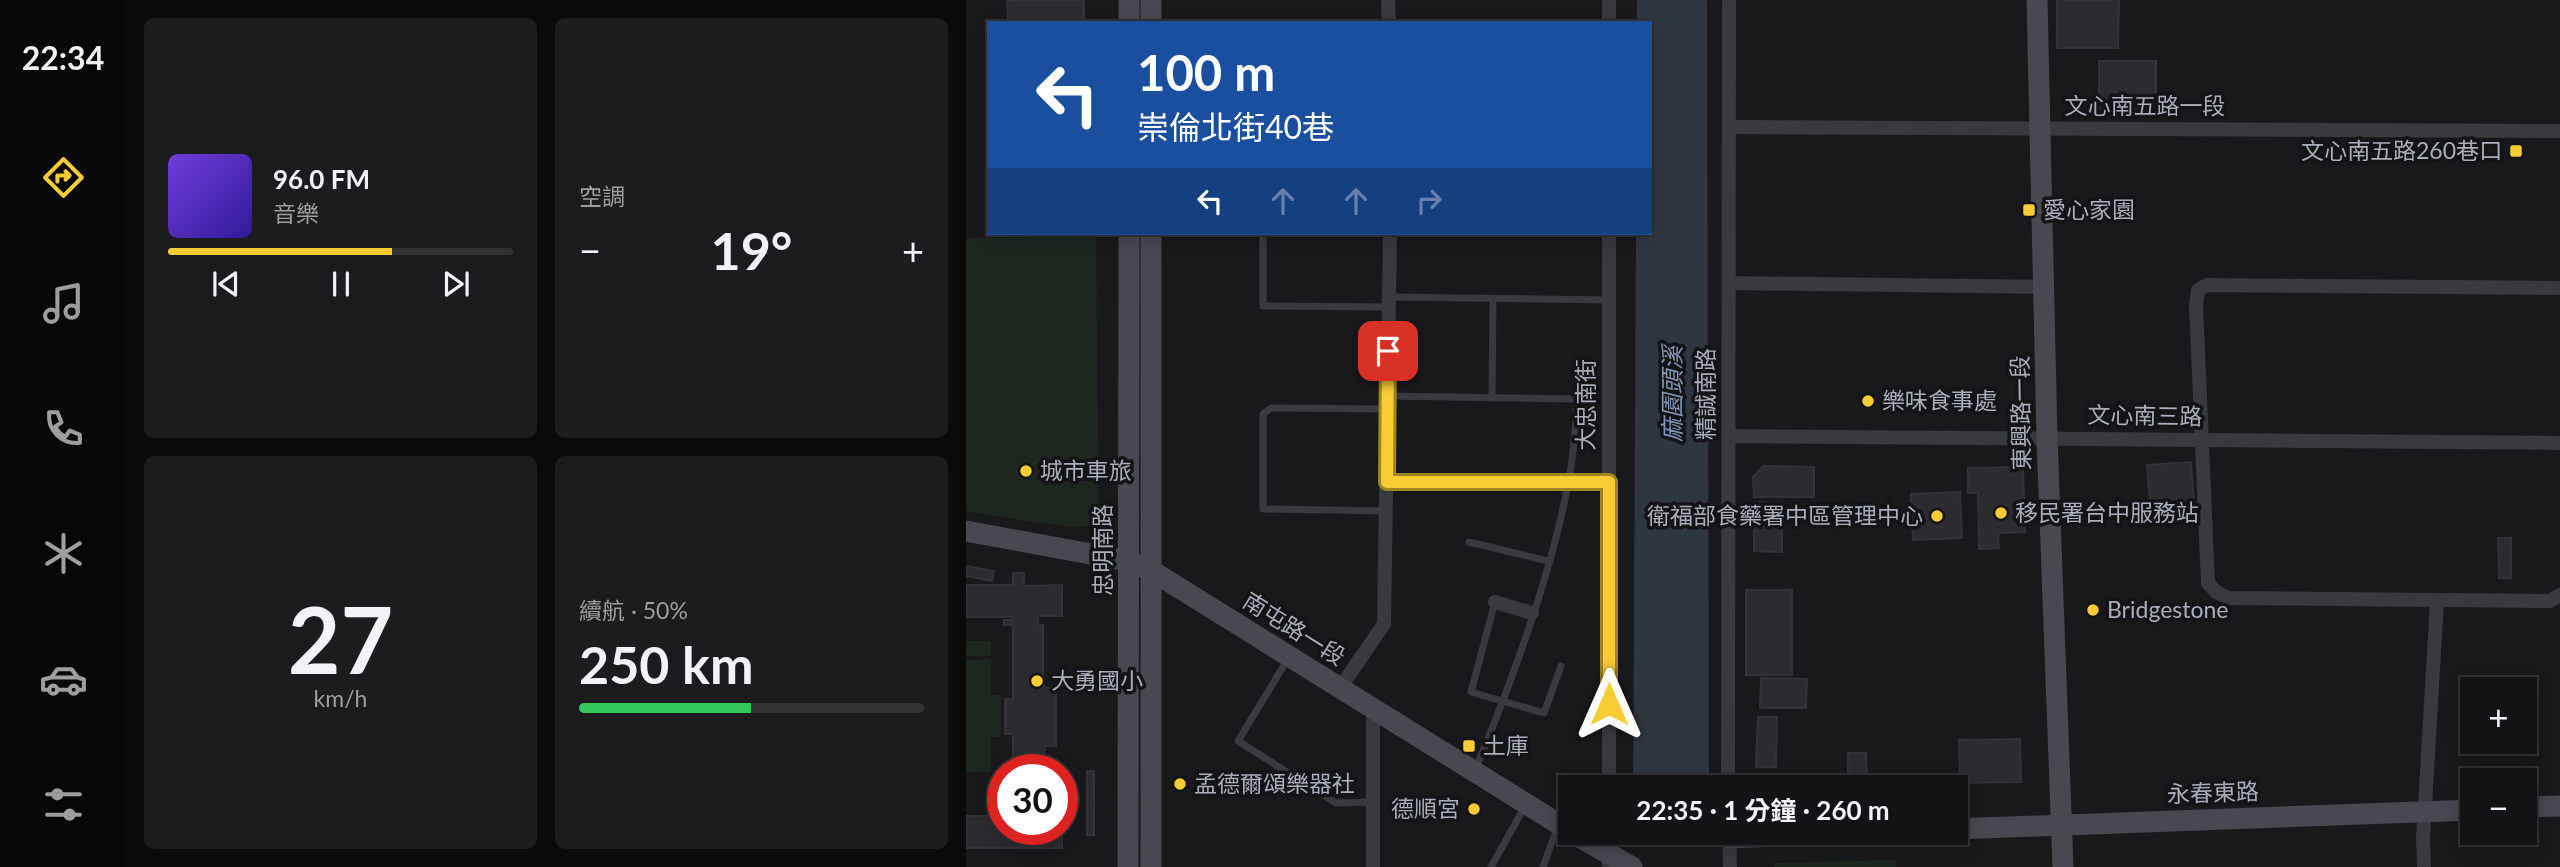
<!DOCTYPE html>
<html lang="zh-TW">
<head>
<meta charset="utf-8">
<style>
	:root { --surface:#131214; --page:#1c1b1d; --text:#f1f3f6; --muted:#9d9ea0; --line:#323234; --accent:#f8cc33 }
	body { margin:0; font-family:Lato,"Noto Sans TC",sans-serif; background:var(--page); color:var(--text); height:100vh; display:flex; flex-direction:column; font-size:26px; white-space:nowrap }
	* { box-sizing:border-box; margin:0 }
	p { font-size:23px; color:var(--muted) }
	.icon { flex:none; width:38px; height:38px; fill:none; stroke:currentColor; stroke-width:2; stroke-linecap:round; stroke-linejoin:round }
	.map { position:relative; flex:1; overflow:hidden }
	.side { display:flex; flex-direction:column; gap:18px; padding:18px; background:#0a0a0b; width:840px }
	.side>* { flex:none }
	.guide { position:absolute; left:21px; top:21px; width:665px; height:214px; border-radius:0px; box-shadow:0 4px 18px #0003,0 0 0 2px var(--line); background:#1a4fa0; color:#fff; overflow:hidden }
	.tools { position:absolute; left:1494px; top:677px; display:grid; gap:14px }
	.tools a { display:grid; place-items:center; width:77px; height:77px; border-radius:0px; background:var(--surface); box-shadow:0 4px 18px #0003,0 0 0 2px var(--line); font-size:35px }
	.speed { position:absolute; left:21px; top:754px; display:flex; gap:14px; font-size:35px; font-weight:700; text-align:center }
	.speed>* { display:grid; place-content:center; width:91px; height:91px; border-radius:50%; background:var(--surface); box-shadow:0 4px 18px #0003,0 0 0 2px var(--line); line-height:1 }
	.speed .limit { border:10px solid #d22; background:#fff; color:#111 }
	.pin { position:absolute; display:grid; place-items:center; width:60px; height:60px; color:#fff; margin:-30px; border-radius:14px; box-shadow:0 4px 10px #0006 }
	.me { position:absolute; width:77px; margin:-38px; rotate:0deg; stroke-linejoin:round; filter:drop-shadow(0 0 5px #0008) }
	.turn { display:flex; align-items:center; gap:24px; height:147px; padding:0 35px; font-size:32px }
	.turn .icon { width:91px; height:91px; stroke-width:2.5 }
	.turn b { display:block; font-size:49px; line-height:60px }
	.lanes { display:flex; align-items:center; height:66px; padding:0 35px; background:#0003; justify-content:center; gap:35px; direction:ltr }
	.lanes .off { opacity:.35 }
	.big { font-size:52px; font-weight:700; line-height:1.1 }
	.side .card { flex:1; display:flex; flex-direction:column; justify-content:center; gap:10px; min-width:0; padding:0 24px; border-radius:10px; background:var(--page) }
	.side .dial { align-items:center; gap:0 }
	.dial b { font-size:91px; line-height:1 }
	.song { display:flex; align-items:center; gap:21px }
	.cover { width:84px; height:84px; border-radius:10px; background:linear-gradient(135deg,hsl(260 70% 55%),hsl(250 70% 35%)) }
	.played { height:7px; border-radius:4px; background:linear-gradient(90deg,var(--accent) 65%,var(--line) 65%) }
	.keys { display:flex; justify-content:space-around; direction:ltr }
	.heat { display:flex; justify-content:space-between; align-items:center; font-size:38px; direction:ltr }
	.charge { height:10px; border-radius:5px; background:linear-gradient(90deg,#34c759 50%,var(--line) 0) }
	.side .tiles { flex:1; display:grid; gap:18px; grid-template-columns:repeat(2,1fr) }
	.trip { position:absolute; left:592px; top:775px; width:410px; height:70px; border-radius:0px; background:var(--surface); box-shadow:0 4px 18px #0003,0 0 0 2px var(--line); font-weight:700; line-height:70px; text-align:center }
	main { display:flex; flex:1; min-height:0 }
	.dock { display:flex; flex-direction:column; width:126px; justify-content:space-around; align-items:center; background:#080708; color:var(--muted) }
	.dock .icon { width:49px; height:49px }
	.dock .current { color:var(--accent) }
	.dock b { font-size:32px; color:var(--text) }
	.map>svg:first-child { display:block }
	.green { fill:#1e2620 }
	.water { fill:#2e3640 }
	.pier { fill:#19181b }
	.building { fill:#2c2b2f; stroke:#333237; stroke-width:2 }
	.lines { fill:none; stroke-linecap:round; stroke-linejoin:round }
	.lane { stroke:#393a40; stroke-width:7 }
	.street { stroke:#393a40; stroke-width:14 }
	.secondary { stroke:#474850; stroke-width:21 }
	.route-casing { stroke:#a18521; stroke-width:18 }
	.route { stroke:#f8cc33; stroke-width:12 }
	.poi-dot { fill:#f8cc33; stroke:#141316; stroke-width:2.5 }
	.labels { text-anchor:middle; stroke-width:7; stroke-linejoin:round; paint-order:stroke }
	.street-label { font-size:23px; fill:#aaaebb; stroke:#141316 }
	.poi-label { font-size:23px; fill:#aaaebb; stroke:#141316; text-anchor:start }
	.water-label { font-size:24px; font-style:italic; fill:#8197b7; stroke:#141316 }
</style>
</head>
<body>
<main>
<nav class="dock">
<b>22:34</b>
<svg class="icon current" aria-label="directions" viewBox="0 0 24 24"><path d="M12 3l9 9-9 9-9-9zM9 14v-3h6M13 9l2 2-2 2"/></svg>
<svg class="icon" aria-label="music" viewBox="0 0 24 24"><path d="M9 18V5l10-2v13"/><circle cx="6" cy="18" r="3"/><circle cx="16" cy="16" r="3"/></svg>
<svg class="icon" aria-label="phone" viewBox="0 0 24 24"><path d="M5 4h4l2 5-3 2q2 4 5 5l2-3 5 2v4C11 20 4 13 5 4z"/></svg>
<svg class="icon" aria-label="climate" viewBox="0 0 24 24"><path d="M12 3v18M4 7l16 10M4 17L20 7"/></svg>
<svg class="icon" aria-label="car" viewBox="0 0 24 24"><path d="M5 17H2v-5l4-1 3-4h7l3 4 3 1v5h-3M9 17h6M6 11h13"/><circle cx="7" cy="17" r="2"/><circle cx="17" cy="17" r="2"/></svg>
<svg class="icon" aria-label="filters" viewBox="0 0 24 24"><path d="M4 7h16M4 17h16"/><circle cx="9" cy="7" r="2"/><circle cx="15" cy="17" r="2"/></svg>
</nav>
<section class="side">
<div class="tiles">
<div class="card">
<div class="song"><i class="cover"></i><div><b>96.0 FM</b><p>音樂</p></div></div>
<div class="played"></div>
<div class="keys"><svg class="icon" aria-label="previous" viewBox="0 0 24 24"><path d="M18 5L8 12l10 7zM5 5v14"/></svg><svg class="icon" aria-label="pause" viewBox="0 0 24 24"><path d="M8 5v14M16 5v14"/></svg><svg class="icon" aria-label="next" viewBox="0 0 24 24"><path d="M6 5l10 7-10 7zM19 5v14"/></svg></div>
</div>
<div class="card"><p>空調</p>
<div class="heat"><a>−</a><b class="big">19°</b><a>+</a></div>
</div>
<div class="card dial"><b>27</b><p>km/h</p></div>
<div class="card"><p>續航 · 50%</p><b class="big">250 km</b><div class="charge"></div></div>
</div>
</section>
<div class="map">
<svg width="1594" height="867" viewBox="0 0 1594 867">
	<rect width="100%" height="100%" fill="#19181b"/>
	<g class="green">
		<path d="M130 236 133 517 129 526 101 527 0 511V238Z"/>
		<rect x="0" y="641" width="25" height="15"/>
		<path d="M25 659V695H35V737H25V772H0V660Z"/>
		<path d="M930 860V867H808V863Z"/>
	</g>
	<path class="water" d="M671 0H741L743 787H667L670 233H684V23H671Z"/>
	<path class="pier" d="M664 833H746L745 867H664Z"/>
	<g class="building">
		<path d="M41 0H118V23H42Z"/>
		<path d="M1091 0H1153L1152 48H1091Z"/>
		<rect x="1133" y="61" width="57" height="49"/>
		<path d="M1225 462 1228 503H1216V499L1184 502 1181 465Z"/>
		<path d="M797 466 848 467V497H788L787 477Z"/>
		<path d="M1057 467 1059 532 1032 533 1033 548 1013 549 1012 493H1002V468Z"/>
		<path d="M994 492 996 538 947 540 945 494Z"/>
		<path d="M788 502 816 503V552L788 551Z"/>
		<path d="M1532 538H1545V578H1533Z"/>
		<path d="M0 566 28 571 26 581 0 576Z"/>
		<path d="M47 573H58V586L96 585V616H72V625H77V684L79 688H90V746H79L77 770H47V734H39V699H47V625H38V620H47V617H0V585H47Z"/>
		<rect x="780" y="590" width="46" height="85"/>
		<path d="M795 678 841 679 840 708H794Z"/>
		<path d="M792 717H811L810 767H790Z"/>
		<path d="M1054 739 1055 782 994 783 993 740Z"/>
		<path d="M882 753H900L901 788H882Z"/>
		<rect x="121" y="771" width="7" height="64"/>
		<path d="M0 816H37V830H96V818V848H0Z"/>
	</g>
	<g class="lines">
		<g class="lane">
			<path d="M297 233V306L423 307"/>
			<path d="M527 233H642"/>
			<path d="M423 297 643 300"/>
			<path d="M422 396 612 399C609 427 608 456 602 484 584 579 547 679 510 768"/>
			<path d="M526 398 527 299"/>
			<path d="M421 482H642"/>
			<path d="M420 511 297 509V414L305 408 422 409"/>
			<path d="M503 542 582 561"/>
			<path d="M529 602 505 692 578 713 595 666"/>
			<path d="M323 657 272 741 370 803 407 802"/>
			<path d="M525 867 559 806"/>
			<path d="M577 867 591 828"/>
		</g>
		<g class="street">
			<path d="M422 0 423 23"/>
			<path d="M643 0V23"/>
			<path d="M763 127 1594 131"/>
			<path d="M643 233V788"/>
			<path d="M763 283 1079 287"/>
			<path d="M1594 288 1241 285 1232 290 1230 305 1242 583 1250 592 1263 598 1584 601 1594 595"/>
			<path d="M763 436 1594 443"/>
			<path d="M529 602 566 613"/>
			<path d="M374 688 418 624 424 233"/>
			<path d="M762 788 763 0"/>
			<path d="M643 833V867"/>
			<path d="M763 833 764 867"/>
			<path d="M407 867V707"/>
			<path d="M1458 867 1457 839 1471 601"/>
		</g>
		<g class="secondary">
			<path d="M163 0V23"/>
			<path d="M185 0V23"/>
			<path d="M1071 0 1081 437 1097 867"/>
			<path d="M185 233V867"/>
			<path d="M0 531 163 561 186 571 604 831"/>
			<path d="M1559 807 1594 806"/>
			<path d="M989 829 1507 810"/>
			<path d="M606 833 666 867"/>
			<path d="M754 833 763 838 884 833"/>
			<path d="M162 867 163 233"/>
		</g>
	</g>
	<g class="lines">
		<defs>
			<path id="route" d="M422 351 421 482H643V704"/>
		</defs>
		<use href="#route" class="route-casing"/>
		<use href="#route" class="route"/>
	</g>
	<g class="poi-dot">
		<rect x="1543" y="144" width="14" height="14" rx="3.5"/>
		<rect x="1056" y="203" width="14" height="14" rx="3.5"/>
		<circle cx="902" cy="401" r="7"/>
		<circle cx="60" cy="471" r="7"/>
		<circle cx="1035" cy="513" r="7"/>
		<circle cx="971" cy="516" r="7"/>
		<circle cx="1127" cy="610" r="7"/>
		<circle cx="71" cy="681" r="7"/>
		<rect x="496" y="739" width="14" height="14" rx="3.5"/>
		<circle cx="214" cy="784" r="7"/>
		<circle cx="508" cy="809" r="7"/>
	</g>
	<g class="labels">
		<g class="street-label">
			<text x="1179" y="114">文心南五路一段</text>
			<text transform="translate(740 394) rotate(-90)" y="8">精誠南路</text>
			<text transform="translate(620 405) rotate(-90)" y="8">大忠南街</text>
			<text transform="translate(1055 413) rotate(-91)" y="8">東興路一段</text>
			<text transform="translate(1179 416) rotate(1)" y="8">文心南三路</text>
			<text transform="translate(137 550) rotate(-90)" y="8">忠明南路</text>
			<text transform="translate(328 629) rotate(32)" y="8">南屯路一段</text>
			<text transform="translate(1247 793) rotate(-2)" y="8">永春東路</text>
		</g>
		<g class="poi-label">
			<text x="1536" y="159" text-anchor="end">文心南五路260巷口</text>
			<text x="1077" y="218">愛心家園</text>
			<text x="916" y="409">樂味食事處</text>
			<text x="74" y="479">城市車旅</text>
			<text x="1049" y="521">移民署台中服務站</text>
			<text x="957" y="524" text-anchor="end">衛福部食藥署中區管理中心</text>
			<text x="1141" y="618">Bridgestone</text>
			<text x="85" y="689">大勇國小</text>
			<text x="517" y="754">土庫</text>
			<text x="228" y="792">孟德爾頌樂器社</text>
			<text x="494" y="817" text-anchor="end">德順宮</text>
		</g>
		<g class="water-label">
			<text transform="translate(707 394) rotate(-90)" y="8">麻園頭溪</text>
		</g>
	</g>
</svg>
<div class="tools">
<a>+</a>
<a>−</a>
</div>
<div class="speed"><div class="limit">30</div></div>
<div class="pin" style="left:422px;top:351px;background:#d93025"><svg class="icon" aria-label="arrive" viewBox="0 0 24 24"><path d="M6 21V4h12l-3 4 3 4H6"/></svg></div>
<svg class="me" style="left:643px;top:704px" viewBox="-20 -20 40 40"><path d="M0-17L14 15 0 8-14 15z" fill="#f8cc33" stroke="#fff" stroke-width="4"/></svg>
<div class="trip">22:35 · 1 分鐘 · 260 m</div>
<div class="guide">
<div class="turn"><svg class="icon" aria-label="left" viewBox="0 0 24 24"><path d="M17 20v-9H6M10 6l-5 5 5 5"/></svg><div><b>100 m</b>崇倫北街40巷</div></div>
<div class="lanes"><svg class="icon" aria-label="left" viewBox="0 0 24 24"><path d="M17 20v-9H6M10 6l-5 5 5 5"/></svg><svg class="icon off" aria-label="ahead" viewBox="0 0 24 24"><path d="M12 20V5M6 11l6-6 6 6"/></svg><svg class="icon off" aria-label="ahead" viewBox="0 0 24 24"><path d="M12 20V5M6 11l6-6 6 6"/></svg><svg class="icon off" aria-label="right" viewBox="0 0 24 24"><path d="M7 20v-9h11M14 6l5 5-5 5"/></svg></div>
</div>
</div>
</main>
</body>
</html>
